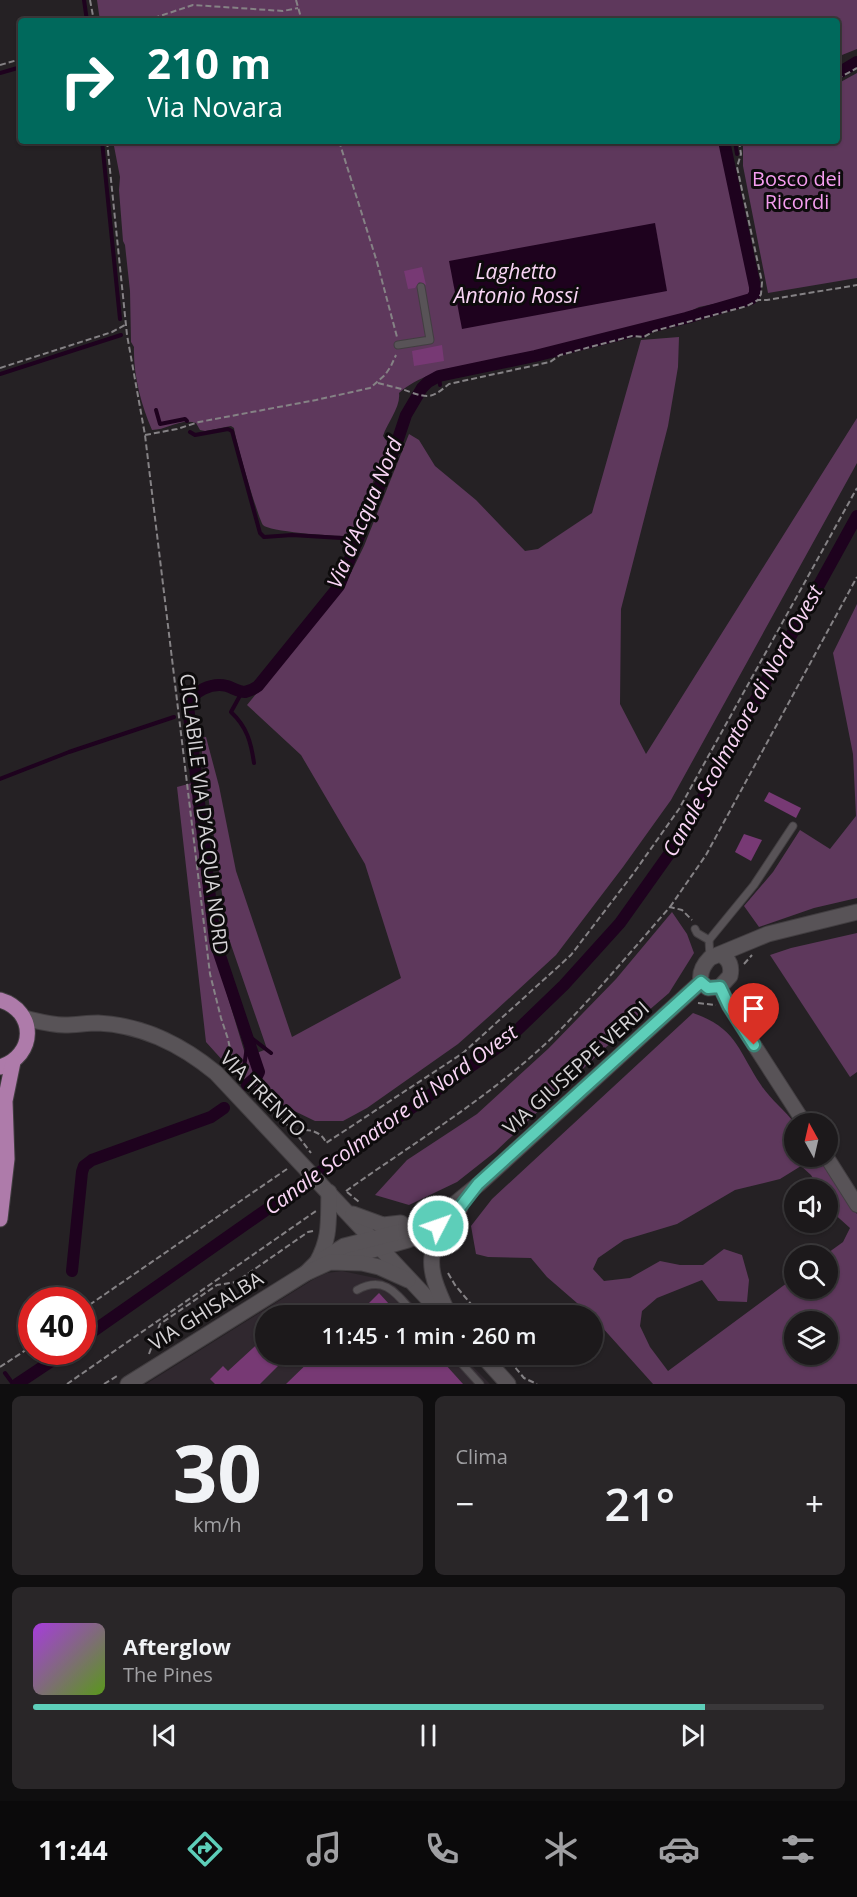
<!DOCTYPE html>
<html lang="it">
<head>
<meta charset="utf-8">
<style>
	:root { --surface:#1c191b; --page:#292628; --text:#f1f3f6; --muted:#a0a0a3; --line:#3a383a; --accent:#5dceb9 }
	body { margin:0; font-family:"Open Sans",sans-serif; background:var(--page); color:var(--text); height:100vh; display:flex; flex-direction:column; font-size:22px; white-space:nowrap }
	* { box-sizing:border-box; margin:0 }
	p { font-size:20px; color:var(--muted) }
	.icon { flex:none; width:33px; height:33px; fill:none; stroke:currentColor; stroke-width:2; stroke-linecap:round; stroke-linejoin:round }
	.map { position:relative; height:1384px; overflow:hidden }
	.details { display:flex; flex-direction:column; gap:12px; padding:12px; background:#0f0e0f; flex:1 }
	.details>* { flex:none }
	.guide { position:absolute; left:18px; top:18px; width:822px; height:126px; border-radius:6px; box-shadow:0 2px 4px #0004,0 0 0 2px var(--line); background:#00695c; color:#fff; overflow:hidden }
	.needle { width:39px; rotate:352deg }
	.fabs { position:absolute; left:784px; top:1113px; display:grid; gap:12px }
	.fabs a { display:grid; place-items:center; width:54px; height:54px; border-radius:50%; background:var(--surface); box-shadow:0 2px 4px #0004,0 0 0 2px var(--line); font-size:30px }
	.speed { position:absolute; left:18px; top:1287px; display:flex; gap:12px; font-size:30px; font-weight:700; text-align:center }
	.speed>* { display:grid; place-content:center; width:78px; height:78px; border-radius:50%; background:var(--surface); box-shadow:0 2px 4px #0004,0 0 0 2px var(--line); line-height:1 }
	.speed .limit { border:9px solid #d22; background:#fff; color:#111 }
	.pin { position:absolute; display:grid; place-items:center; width:51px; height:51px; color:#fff; margin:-62px -26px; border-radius:50% 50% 50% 0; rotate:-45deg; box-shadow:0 0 6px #0007 }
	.pin .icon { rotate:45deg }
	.me { position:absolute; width:66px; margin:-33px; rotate:49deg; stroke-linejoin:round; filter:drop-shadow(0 0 4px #0008) }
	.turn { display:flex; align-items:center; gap:21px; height:126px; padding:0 30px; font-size:27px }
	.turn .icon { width:78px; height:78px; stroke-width:2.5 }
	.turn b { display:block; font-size:42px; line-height:51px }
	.big { font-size:45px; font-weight:600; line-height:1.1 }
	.details .card { flex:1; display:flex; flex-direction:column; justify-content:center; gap:9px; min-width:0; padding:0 21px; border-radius:9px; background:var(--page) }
	.details .dial { align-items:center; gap:0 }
	.dial b { font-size:78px; line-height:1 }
	.song { display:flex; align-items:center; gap:18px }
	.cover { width:72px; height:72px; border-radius:9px; background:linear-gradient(135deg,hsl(280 70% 55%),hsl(90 70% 35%)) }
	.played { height:6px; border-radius:3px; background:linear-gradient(90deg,var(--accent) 85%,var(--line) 85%) }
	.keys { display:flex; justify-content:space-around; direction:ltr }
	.heat { display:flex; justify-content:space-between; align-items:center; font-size:33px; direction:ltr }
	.details .tiles { flex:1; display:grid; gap:12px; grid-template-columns:1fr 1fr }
	.card:last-child { grid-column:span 2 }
	.trip { position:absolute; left:255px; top:1305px; width:348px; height:60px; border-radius:30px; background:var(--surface); box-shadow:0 2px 4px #0004,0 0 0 2px var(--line); font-weight:600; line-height:60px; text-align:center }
	.tabs { display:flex; height:96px; justify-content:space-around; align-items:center; background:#0b0a0b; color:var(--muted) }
	.tabs .icon { width:42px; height:42px }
	.tabs .current { color:var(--accent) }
	.tabs b { font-size:27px; color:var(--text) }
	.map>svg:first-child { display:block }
	.built { fill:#30282f }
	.green { fill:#5e385c; fill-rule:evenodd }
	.water { fill:#1e021e }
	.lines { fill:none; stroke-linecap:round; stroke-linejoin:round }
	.stream { stroke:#1e021e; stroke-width:4 }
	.canal { stroke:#1e021e; stroke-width:12 }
	.building { fill:#773974 }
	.lane-casing { stroke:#423e41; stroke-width:9 }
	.street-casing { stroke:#423e41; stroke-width:16 }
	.secondary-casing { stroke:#423e41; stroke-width:17 }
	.primary-casing { stroke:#423e41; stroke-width:17 }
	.path { stroke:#858285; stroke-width:2; stroke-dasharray:6 3; stroke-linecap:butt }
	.lane { stroke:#585357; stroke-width:7 }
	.street { stroke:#585357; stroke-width:14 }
	.secondary { stroke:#585357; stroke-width:15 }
	.primary { stroke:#ae7baa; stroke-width:15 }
	.route-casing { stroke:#3c8678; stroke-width:15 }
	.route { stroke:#5dceb9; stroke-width:10 }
	.labels { text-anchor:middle; stroke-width:6; stroke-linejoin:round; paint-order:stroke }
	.park-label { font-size:20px; fill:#f59def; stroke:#0d0b0c }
	.street-label { font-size:20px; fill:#d6d3d6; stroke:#0d0b0c }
	.water-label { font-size:21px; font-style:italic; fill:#f9d5f5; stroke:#0d0b0c }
</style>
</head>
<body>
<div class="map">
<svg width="857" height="1384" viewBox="0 0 857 1384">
	<rect width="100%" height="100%" fill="#252124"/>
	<path class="built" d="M342 1271 380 1279 395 1286 424 1315 266 1316V1354L461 1355 490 1384H146L314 1279 327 1273Z"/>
	<g class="green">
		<path d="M97 0H857V49L842 55 837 60V21H100Z"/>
		<path d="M857 73V278L768 293 743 166V141H837V84Z"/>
		<path d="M113 141H720L731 195 739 221 740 240 749 275 750 294 742 298 699 307 684 314 638 325 587 340 469 367C445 368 417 377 399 393 401 407 387 423 383 436L389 444V447L375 476 354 536C341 537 269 532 263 525 259 521 235 439 234 428L231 426 205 431 200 430 196 423C181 418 167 430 152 430 141 405 133 374 134 347L131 342 130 291 125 245 123 241 119 190 120 177Z"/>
		<path d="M679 337 678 367 668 426 621 609 620 704 646 754 857 418V463L671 800 623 867 556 955 494 1012 458 1044 367 1108 343 1121H315L282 1105 233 1072 206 1042 177 787 192 783 211 941 246 1057 267 1049 228 936 200 738 206 737 219 786 236 871 292 1037 401 978 365 864 301 755 247 705 344 587 364 546 409 434 419 440 435 466 476 500 525 551 538 549 592 513 641 340Z"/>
		<path d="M857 604V898L814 908 759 927 744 906 773 872 800 830 830 849 856 816 853 754 833 653Z"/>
		<path d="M672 912 687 934 694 953 669 993 605 1048 495 1152 457 1182 409 1205 375 1195 407 1160 477 1114 549 1048 616 979Z"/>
		<path d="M857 933V1072L850 1077 770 955 791 948Z"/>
		<path d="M693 1013C737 1028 738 1051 761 1085 770 1099 785 1110 795 1124V1156L818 1157 857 1214V1384H653L592 1316 547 1277 531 1258 488 1257 476 1254 471 1226 492 1199ZM801 1166 811 1175 819 1189 828 1190V1206L830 1210 850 1228 843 1242 825 1255 828 1256V1288H795V1277L668 1371 650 1347 640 1326 642 1311 657 1298 702 1280 718 1301 747 1302 749 1280 742 1255 724 1249 703 1265H680L660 1261 630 1278 604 1281 593 1269 598 1258 624 1240 677 1224 735 1190 780 1179ZM795 1322H828V1354H795Z"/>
	</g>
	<path class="water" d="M655 223 667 291 462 329 449 261Z"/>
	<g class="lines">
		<g class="stream">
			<path d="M84 0 87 21"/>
			<path d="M0 73 21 67"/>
			<path d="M102 141 120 319"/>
			<path d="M735 141 737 154"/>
			<path d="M641 330 643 336"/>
			<path d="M0 374 121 335"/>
			<path d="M439 376 440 385"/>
			<path d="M156 410 160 424 185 419 187 421"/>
			<path d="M190 432 195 435 228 429 232 431 260 533 264 537 292 535 358 539"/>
			<path d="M242 692 231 712C247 727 251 742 254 763"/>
			<path d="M186 714H189"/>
			<path d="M0 779 69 752 174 717"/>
			<path d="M245 1033 271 1053"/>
			<path d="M244 1067 248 1040"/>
			<path d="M5 1373 13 1384"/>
		</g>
		<g class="canal">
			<path d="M837 74 857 62"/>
			<path d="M247 1085 257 1076 259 1072 215 941 188 706C192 691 212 682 227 686 233 688 239 692 245 692 250 691 254 689 258 686L339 586 396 445 406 415 422 388 428 382 439 376 535 356 686 318 751 299 755 294V287L724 141"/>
			<path d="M72 1271 82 1172 84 1166 92 1160 211 1117 224 1108"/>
			<path d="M82 1339 504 1043 564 985 620 923 684 833 723 759 857 516"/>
			<path d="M17 1384 65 1352"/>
		</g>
	</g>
	<g class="building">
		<path d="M422 267 426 285 419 282 415 288 408 289 404 271Z"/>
		<path d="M442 345 444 361 414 366 412 351Z"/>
		<path d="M769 792 801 808 796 818 764 801Z"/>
		<path d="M744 834 762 840 751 861 735 852Z"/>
		<path d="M751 986 767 1013 753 1021 737 994Z"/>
		<path d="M379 1293 400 1316H356Z"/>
		<path d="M266 1336V1354H290L260 1384H215L210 1379 223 1366 228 1371Z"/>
		<path d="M317 1354H436L463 1384H286Z"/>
	</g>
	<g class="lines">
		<defs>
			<g id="lane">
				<path d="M398 345 430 340 421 287"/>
				<path d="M695 929 697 933 709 940 710 958"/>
				<path d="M709 940 754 885 793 826"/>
				<path d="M357 1290C386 1274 398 1296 416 1316"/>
				<path d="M453 1354 480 1384"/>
			</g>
			<g id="street">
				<path d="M720 987 729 1006 805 1124"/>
				<path d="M826 1156 857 1205"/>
			</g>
			<g id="secondary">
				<path d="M721 955C730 959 732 967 730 976L720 987 708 988 701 982C699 972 703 965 710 958L768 934 857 912"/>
				<path d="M24 1018C37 1021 51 1025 65 1025 76 1025 87 1023 98 1023 142 1025 182 1045 216 1073L444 1316"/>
				<path d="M353 1214 383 1225 401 1223"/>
				<path d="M344 1258 408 1240 435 1228"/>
				<path d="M317 1262C331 1237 328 1220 329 1192"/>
				<path d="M306 1273 315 1264 344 1246 403 1231 441 1215 479 1184 701 982"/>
				<path d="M448 1313C424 1262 425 1251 460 1208"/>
				<path d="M481 1354 508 1384"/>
				<path d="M128 1384 306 1273 330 1262 362 1263 379 1267 408 1280"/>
			</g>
			<g id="primary">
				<path d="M0 1000C37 1011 36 1056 0 1067"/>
				<path d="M0 1219 7 1159 5 1101 13 1062"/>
			</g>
		</defs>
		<use href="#lane" class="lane-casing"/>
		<use href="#street" class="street-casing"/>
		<use href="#secondary" class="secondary-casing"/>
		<use href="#primary" class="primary-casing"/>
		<g class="path">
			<path d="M90 0 94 21"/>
			<path d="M296 0 302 21"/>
			<path d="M145 21 193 5 283 11 298 8"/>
			<path d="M0 65 21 59"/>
			<path d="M837 79 857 68"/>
			<path d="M107 141 127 335 145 435 210 974 221 1018 228 1039 235 1073"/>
			<path d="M339 141 377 262 397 337"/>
			<path d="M739 141 741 154 737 167 762 282 761 294 758 300"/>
			<path d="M0 368 112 332 125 325"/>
			<path d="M378 383C389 386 400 388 410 392 430 399 433 397 449 384L550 362 560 355 632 336 644 337 654 331 747 306 758 300H767L857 285"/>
			<path d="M145 435 177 429 199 422 316 400 370 388 385 375 391 366 396 355"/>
			<path d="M670 907 706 855 857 577"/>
			<path d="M744 964 752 955"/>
			<path d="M698 1003 716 1005"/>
			<path d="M266 1105 295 1132 311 1153"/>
			<path d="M296 1131C307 1128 322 1131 326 1143L463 1053 571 955 633 874 679 809 857 488"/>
			<path d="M346 1191C418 1140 498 1092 561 1029 599 990 634 948 670 907L682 910 692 920"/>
			<path d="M347 1192 359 1202"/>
			<path d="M448 1273 455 1285 481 1316"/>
			<path d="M82 1310 287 1169"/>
			<path d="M149 1354 160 1324 217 1285 236 1282 308 1232 313 1231"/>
			<path d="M504 1354 524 1378 537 1384"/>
			<path d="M0 1367 32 1346"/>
			<path d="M67 1384 316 1211"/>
			<path d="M104 1384 117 1376"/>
		</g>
		<use href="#lane" class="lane"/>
		<use href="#street" class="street"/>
		<use href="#secondary" class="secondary"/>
		<use href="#primary" class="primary"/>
	</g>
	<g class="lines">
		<defs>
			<path id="route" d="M438 1226 454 1215 478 1184 701 982 708 988 720 987 729 1006 754 1045"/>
		</defs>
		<use href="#route" class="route-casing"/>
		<use href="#route" class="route"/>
	</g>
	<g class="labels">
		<g class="park-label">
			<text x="797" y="186">Bosco dei<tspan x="797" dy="23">Ricordi</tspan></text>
		</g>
		<g class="street-label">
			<text transform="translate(204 814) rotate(83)" y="7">CICLABILE VIA D’ACQUA NORD</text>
			<text transform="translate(576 1068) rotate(-42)" y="7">VIA GIUSEPPE VERDI</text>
			<text transform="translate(263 1094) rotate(45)" y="7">VIA TRENTO</text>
			<text transform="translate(206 1311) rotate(-32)" y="7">VIA GHISALBA</text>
		</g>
		<g class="water-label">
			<text x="516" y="279">Laghetto<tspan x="516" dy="24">Antonio Rossi</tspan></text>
			<text transform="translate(365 513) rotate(-67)" y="7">Via d'Acqua Nord</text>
			<text transform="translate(743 721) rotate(-61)" y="7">Canale Scolmatore di Nord Ovest</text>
			<text transform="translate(391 1120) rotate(-36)" y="7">Canale Scolmatore di Nord Ovest</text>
		</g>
	</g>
</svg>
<div class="fabs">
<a><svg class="needle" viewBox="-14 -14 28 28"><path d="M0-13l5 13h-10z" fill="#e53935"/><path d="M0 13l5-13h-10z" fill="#a0a0a3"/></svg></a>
<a><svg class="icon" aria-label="sound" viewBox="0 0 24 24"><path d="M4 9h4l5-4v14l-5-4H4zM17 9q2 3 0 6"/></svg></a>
<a><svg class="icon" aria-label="search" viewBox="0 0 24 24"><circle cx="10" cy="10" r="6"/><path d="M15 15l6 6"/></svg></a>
<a><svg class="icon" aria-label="layers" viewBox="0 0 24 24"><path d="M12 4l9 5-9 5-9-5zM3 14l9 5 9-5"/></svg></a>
</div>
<div class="speed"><div class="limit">40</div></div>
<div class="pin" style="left:754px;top:1045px;background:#d93025"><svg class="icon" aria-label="arrive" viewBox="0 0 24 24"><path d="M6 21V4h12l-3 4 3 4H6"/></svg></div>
<svg class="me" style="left:438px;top:1226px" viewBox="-20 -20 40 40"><circle r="17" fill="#5dceb9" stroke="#fff" stroke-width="3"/><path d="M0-11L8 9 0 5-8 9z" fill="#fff"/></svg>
<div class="trip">11:45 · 1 min · 260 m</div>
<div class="guide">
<div class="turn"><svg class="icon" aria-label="right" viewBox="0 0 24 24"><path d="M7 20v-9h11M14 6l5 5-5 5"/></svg><div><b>210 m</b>Via Novara</div></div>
</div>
</div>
<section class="details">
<div class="tiles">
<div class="card dial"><b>30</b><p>km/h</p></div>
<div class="card"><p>Clima</p>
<div class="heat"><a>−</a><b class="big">21°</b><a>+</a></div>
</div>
<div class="card">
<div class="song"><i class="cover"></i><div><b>Afterglow</b><p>The Pines</p></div></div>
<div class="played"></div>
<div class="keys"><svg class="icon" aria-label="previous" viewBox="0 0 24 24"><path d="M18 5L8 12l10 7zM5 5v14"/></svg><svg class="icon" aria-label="pause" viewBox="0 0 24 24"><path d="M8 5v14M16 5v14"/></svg><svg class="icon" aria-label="next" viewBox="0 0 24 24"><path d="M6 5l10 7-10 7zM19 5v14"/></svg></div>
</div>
</div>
</section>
<nav class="tabs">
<b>11:44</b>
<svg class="icon current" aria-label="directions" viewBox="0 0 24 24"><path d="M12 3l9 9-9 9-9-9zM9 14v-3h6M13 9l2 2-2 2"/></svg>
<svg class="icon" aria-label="music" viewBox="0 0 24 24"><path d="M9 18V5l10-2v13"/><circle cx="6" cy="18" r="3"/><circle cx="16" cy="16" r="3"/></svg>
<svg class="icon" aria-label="phone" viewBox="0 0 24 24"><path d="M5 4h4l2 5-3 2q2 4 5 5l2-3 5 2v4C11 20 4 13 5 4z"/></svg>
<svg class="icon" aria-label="climate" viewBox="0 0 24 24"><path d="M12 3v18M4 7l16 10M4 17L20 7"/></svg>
<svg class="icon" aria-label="car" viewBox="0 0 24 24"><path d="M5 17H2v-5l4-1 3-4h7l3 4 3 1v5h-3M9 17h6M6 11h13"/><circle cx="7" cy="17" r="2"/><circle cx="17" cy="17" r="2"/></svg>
<svg class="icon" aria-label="filters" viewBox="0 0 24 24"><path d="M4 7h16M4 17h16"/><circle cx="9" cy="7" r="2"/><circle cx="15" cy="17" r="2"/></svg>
</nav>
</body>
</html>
